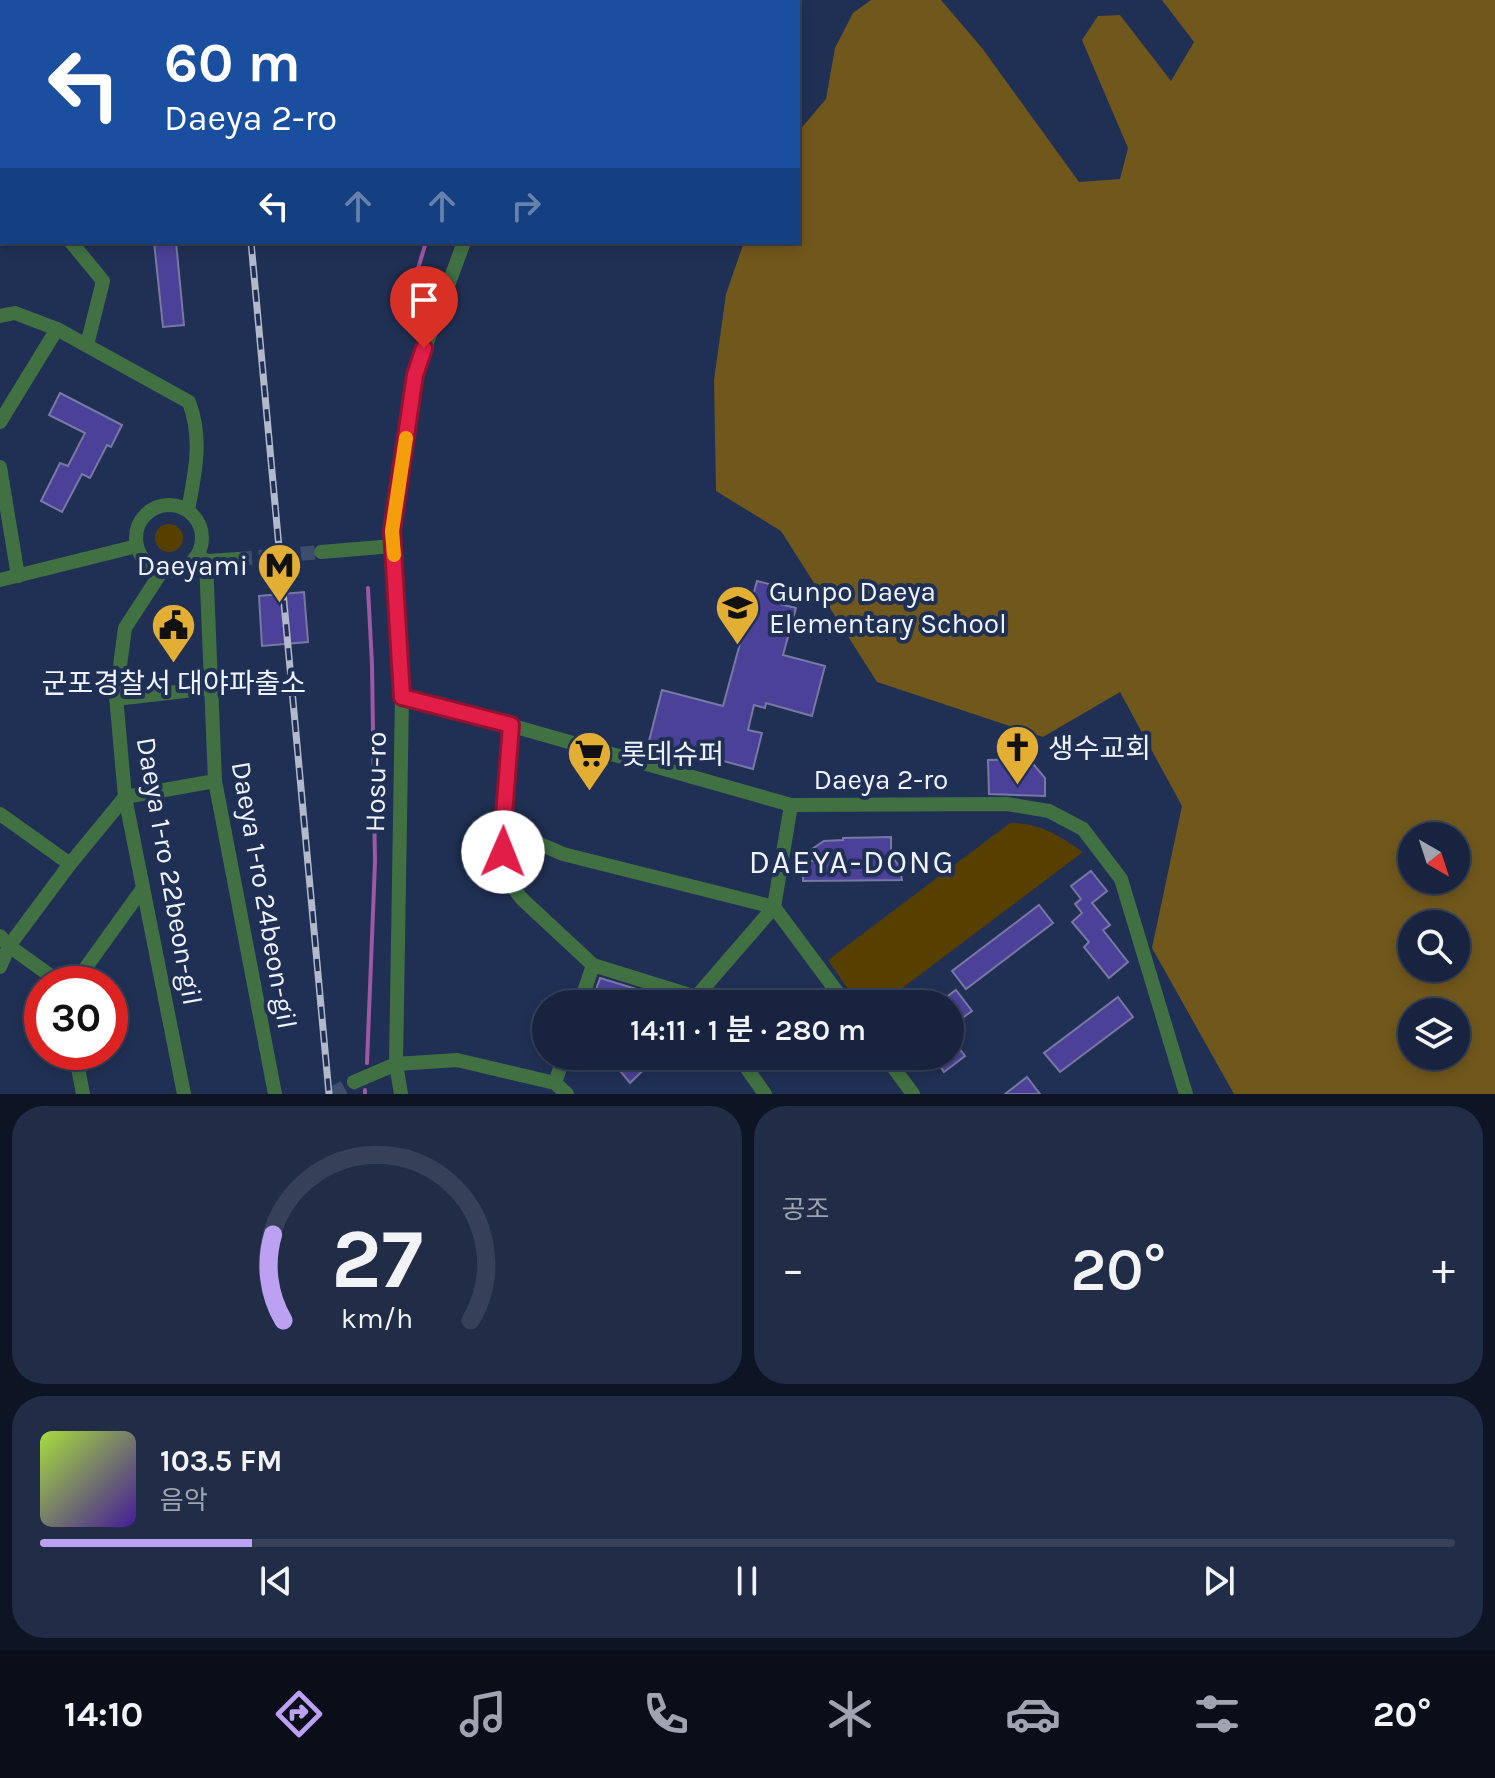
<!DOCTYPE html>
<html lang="ko">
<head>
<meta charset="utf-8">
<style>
	:root { --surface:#18243f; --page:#212c46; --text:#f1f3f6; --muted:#9fa4b0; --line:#364159; --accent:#bca0f2 }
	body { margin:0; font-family:Karla,"Noto Sans KR",sans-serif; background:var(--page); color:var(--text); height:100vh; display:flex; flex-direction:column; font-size:30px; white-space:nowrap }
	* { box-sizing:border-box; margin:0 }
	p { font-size:26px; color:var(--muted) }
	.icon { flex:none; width:44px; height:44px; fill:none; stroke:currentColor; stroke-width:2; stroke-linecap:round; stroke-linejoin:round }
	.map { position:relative; height:1094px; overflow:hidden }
	.sheet { display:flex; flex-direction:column; gap:12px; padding:12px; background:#0d1423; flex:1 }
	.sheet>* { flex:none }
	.hud { position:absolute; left:0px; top:0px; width:800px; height:244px; box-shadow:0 4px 12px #0003,0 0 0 2px var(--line); background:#1a4fa0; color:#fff; overflow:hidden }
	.needle { width:52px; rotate:141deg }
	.fabs { position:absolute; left:1398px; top:822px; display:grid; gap:16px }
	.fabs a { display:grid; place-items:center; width:72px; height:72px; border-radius:50%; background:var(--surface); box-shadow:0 4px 12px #0003,0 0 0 2px var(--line); font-size:40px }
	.speed { position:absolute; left:24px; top:966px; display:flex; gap:16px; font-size:40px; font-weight:700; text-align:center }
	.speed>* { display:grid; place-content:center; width:104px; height:104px; border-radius:50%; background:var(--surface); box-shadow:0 4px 12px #0003,0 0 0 2px var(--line); line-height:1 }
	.speed .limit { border:12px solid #d22; background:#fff; color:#111 }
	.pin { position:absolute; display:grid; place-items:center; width:68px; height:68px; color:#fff; margin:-82px -34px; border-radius:50% 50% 50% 0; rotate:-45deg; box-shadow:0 0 8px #0007 }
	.pin .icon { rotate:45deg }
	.me { position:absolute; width:88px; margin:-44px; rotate:1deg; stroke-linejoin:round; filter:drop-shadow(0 0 6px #0008) }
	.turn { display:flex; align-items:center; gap:28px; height:168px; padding:0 32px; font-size:36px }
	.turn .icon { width:104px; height:104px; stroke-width:2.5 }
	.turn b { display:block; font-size:56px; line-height:68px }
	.lanes { display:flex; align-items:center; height:76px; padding:0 32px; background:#0003; justify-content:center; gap:40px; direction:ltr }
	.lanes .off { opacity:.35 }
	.big { font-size:60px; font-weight:600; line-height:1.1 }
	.sheet .card { flex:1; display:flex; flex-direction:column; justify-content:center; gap:12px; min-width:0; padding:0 28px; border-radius:32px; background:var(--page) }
	.sheet .dial { align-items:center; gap:0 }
	.dial svg { height:208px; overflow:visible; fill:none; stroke:var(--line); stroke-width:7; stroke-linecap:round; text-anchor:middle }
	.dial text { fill:var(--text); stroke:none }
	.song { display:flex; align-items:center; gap:24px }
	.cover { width:96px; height:96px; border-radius:12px; background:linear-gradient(135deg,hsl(80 70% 55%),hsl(260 70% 35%)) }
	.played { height:8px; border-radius:4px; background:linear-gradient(90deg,var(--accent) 15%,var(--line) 15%) }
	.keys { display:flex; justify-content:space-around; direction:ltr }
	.heat { display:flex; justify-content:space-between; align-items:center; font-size:44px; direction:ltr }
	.sheet .tiles { flex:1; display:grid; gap:12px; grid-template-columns:1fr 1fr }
	.card:last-child { grid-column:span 2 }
	.trip { position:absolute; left:532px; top:990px; width:432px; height:80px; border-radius:40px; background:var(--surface); box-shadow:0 4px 12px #0003,0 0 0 2px var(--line); font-weight:600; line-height:80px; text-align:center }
	.dock { display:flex; height:128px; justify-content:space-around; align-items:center; background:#0a0e19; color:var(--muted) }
	.dock .icon { width:56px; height:56px }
	.dock .selected { color:var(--accent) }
	.dock b { font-size:36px; color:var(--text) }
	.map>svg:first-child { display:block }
	.green { fill:#573f00 }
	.forest { fill:#70571c; fill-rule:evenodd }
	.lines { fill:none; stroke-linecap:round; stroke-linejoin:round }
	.stream { stroke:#9f58a4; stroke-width:4 }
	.building { fill:#4b4198; stroke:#7878a4; stroke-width:2 }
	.minor-tunnel { stroke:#3f4d6d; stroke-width:14; stroke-dasharray:14 7; stroke-linecap:butt }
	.minor { stroke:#417143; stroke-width:14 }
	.rail-casing { stroke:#b1b9ca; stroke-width:7 }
	.rail { stroke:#203054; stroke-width:4; stroke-dasharray:12; stroke-linecap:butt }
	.route-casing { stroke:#92132f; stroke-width:20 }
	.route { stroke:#e11d48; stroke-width:14 }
	.slow { stroke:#f59e0b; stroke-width:14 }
	.labels { text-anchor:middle; stroke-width:8; stroke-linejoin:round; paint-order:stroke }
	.poi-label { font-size:28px; fill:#eef3fc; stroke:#203054; text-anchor:start }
	.street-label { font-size:28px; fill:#eef3fc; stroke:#203054 }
	.quarter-label { font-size:32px; letter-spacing:2px; fill:#eef3fc; stroke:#203054 }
</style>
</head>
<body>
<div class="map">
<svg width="1495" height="1094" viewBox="0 0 1495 1094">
	<rect width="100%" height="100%" fill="#203054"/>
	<g class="green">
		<circle cx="169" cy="538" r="14"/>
		<path d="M1010 823C1041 823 1058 835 1083 852L881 1004H858L828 960Z"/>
	</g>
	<path class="forest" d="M871 0H941L982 48 1079 182 1120 179 1128 148 1082 40 1098 16 1120 15 1171 81 1194 42 1162 0H1495V1094H1234L1152 948 1182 806 1120 692 1043 737 877 682 781 531 716 491 714 380 726 294 744 242H798V132L826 99 835 48 853 13ZM1412 836H1456V880H1412ZM1412 924H1456V968H1412ZM1412 1012H1456V1056H1412Z"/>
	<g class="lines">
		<g class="stream">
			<path d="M447 2V0"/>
			<path d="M417 272 426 242"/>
			<path d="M367 1063 375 862 372 665 368 588"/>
			<path d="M365 1090V1094"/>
		</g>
	</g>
	<g class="building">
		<path d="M154 242H176L184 325 163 327Z"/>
		<path d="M60 393 122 425 111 447 107 445 90 478 82 474 62 512 41 501 60 463 68 466 85 433 49 415Z"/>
		<path d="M757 581 780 587 776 603 796 608 783 655 825 666 812 716 766 703 765 708 754 705 748 730 762 733 753 769 649 741 662 690 723 706Z"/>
		<path d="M304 592 308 642 262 646 259 596Z"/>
		<path d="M1029 759 1045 778V796L989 794 988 760Z"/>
		<path d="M891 837V855L899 866 902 880 803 881V861H816L809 851 824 841 843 840V838Z"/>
		<path d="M1091 871 1107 891 1092 903 1110 925 1103 930 1128 962 1109 978 1084 947 1089 942 1072 922 1082 913 1075 904 1081 899 1071 886Z"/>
		<path d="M1039 905 1053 923 966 989 952 971Z"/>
		<path d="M600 978 646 992 675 1004H591Z"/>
		<path d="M956 990 972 1011 950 1027V1004H937Z"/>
		<path d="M1118 997 1133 1017 1060 1072 1044 1053Z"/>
		<path d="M950 1036 965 1056 944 1072 933 1056H950Z"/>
		<path d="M608 1056H658L630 1083Z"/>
		<path d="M1027 1077 1040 1094H1005Z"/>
	</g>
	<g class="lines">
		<g class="minor-tunnel">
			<path d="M238 559 321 552"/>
			<path d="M332 1094 354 1082"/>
		</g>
		<g class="minor">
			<path d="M193 2 194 0"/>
			<path d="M566 2 567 0"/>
			<path d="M71 242 103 281 87 345"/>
			<path d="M0 316 15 313 57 329 189 402C203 439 195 473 188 510"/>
			<path d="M0 422 57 329"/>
			<path d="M0 467 18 576"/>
			<circle cx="169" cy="538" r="33"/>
			<path d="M321 552 393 546"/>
			<path d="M202 558 206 561 238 559"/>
			<path d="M206 561 215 781 275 1094"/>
			<path d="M162 571 125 628 116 696 125 797 184 1094"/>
			<path d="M0 580 137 546"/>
			<path d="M402 697 467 713 791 805 1007 804 1049 811 1083 829 1121 879 1186 1094"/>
			<path d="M116 699 211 688"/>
			<path d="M511 725 503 828 504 876 522 899 593 965 696 997 699 1002"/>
			<path d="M791 805 774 907 846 1004"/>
			<path d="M0 814 70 864"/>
			<path d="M503 828 563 854 774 907 696 997"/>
			<path d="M0 936 9 946 62 984"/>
			<path d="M0 967 9 946 70 864 125 797 215 781"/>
			<path d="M74 984 143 888"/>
			<path d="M580 1004 593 965"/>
			<path d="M75 1052 83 1094"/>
			<path d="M738 1056 765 1094"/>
			<path d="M885 1056 913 1094"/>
			<path d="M354 1082 396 1064 457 1060 555 1083 567 1094"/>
			<path d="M555 1083 564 1056"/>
			<path d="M401 1094 396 1064 402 697 392 531 415 375 464 242"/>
		</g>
		<defs>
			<g id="rail">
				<path d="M222 0V2"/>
				<path d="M251 242 329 1094"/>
			</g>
		</defs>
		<use href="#rail" class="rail-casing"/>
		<use href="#rail" class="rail"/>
	</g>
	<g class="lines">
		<defs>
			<path id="route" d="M424 348 415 375 392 531 402 697 511 725 503 828V852"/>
		</defs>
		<use href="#route" class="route-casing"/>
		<use href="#route" class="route"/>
		<path class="slow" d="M394 555 392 531 406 438"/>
	</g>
	<defs>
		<symbol id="metro-pin" viewBox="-11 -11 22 30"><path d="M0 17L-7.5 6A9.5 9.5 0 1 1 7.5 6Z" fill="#e2af34" stroke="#203054"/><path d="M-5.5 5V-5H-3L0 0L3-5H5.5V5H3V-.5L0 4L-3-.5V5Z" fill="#111"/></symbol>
		<symbol id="school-pin" viewBox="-11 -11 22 30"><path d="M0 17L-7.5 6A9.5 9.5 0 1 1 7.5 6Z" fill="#e2af34" stroke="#203054"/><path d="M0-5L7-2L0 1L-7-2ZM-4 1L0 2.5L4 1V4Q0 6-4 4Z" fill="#111"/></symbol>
		<symbol id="civic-pin" viewBox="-11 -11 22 30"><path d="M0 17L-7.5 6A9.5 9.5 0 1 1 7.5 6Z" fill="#e2af34" stroke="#203054"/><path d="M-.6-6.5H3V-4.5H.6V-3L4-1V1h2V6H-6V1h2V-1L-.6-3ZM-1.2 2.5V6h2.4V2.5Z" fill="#111"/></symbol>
		<symbol id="church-pin" viewBox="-11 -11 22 30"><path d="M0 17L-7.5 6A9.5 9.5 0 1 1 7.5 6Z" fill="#e2af34" stroke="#203054"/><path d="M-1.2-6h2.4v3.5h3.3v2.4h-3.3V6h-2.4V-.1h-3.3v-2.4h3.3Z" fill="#111"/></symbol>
		<symbol id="supermarket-pin" viewBox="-11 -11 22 30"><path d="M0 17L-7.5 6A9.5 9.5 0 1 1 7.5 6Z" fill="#e2af34" stroke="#203054"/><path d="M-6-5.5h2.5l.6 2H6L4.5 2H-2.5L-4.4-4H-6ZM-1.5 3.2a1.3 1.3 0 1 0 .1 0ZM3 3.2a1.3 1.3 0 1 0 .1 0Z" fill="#111"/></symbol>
	</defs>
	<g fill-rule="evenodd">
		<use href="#metro-pin" x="254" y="540" width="51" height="69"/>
		<use href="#school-pin" x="712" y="582" width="51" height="69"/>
		<use href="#civic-pin" x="148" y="600" width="51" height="69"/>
		<use href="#church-pin" x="992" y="722" width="51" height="69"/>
		<use href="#supermarket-pin" x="564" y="728" width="51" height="69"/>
	</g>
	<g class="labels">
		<g class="poi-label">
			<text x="248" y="575" text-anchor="end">Daeyami</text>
			<text x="769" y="601">Gunpo Daeya<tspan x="769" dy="32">Elementary School</tspan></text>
			<text x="174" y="693" text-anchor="middle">군포경찰서 대야파출소</text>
			<text x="1048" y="758">생수교회</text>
			<text x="621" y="764">롯데슈퍼</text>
		</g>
		<g class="street-label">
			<text x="881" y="789">Daeya 2-ro</text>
			<text transform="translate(375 782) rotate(-89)" y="10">Hosu-ro</text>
			<text transform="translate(170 871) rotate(80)" y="10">Daeya 1-ro 22beon-gil</text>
			<text transform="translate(265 895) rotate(80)" y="10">Daeya 1-ro 24beon-gil</text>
		</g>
		<g class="quarter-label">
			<text x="852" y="873">DAEYA-DONG</text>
		</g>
	</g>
</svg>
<div class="fabs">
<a><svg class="needle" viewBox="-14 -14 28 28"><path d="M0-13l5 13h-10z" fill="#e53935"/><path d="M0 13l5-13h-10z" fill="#9fa4b0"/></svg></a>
<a><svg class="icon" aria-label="search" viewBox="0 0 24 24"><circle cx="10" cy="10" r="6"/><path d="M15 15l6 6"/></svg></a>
<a><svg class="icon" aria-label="layers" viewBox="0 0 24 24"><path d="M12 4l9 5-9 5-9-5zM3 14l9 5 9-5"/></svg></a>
</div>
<div class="speed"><div class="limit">30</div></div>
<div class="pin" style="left:424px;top:348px;background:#d93025"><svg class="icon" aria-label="arrive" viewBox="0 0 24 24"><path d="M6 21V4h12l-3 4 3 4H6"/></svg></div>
<svg class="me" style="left:503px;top:852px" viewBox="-20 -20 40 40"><circle r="19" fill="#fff"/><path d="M0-13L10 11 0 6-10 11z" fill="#e11d48"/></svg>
<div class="trip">14:11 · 1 분 · 280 m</div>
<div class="hud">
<div class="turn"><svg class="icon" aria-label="left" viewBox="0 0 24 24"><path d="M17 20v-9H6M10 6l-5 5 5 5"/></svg><div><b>60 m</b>Daeya 2-ro</div></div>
<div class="lanes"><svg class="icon" aria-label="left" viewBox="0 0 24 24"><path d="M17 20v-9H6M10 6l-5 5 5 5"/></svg><svg class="icon off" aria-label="ahead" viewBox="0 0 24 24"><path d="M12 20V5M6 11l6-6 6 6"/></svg><svg class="icon off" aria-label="ahead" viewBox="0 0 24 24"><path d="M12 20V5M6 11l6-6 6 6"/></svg><svg class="icon off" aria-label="right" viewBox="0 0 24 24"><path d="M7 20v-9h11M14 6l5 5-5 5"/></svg></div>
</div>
</div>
<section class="sheet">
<div class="tiles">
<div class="card dial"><svg viewBox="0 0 100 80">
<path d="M14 69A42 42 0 1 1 86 69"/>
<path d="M14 69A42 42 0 0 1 10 36" stroke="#bca0f2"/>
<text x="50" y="56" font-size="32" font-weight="700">27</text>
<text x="50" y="72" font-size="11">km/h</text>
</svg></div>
<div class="card"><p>공조</p>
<div class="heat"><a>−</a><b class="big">20°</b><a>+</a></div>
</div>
<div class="card">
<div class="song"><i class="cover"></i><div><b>103.5 FM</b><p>음악</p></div></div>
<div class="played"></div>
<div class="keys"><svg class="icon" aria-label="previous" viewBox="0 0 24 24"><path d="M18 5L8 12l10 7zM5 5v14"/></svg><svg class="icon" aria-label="pause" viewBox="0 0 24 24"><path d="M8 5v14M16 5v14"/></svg><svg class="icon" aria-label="next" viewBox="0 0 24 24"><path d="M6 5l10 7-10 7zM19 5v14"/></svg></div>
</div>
</div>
</section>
<nav class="dock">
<b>14:10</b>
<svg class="icon selected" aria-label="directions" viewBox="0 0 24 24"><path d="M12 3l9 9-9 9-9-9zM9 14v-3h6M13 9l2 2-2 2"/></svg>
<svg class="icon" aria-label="music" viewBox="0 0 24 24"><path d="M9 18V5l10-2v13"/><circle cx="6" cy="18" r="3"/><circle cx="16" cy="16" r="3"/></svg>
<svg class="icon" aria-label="phone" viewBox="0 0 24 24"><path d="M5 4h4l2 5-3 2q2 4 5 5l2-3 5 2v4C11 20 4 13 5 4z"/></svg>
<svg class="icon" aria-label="climate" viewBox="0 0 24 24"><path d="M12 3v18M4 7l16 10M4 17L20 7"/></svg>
<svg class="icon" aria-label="car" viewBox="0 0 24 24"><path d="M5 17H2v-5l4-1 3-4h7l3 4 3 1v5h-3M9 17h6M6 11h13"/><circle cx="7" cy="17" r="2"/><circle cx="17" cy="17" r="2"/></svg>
<svg class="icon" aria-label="filters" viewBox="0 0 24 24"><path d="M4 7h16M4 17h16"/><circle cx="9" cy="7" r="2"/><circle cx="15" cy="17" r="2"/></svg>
<b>20°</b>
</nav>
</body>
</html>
